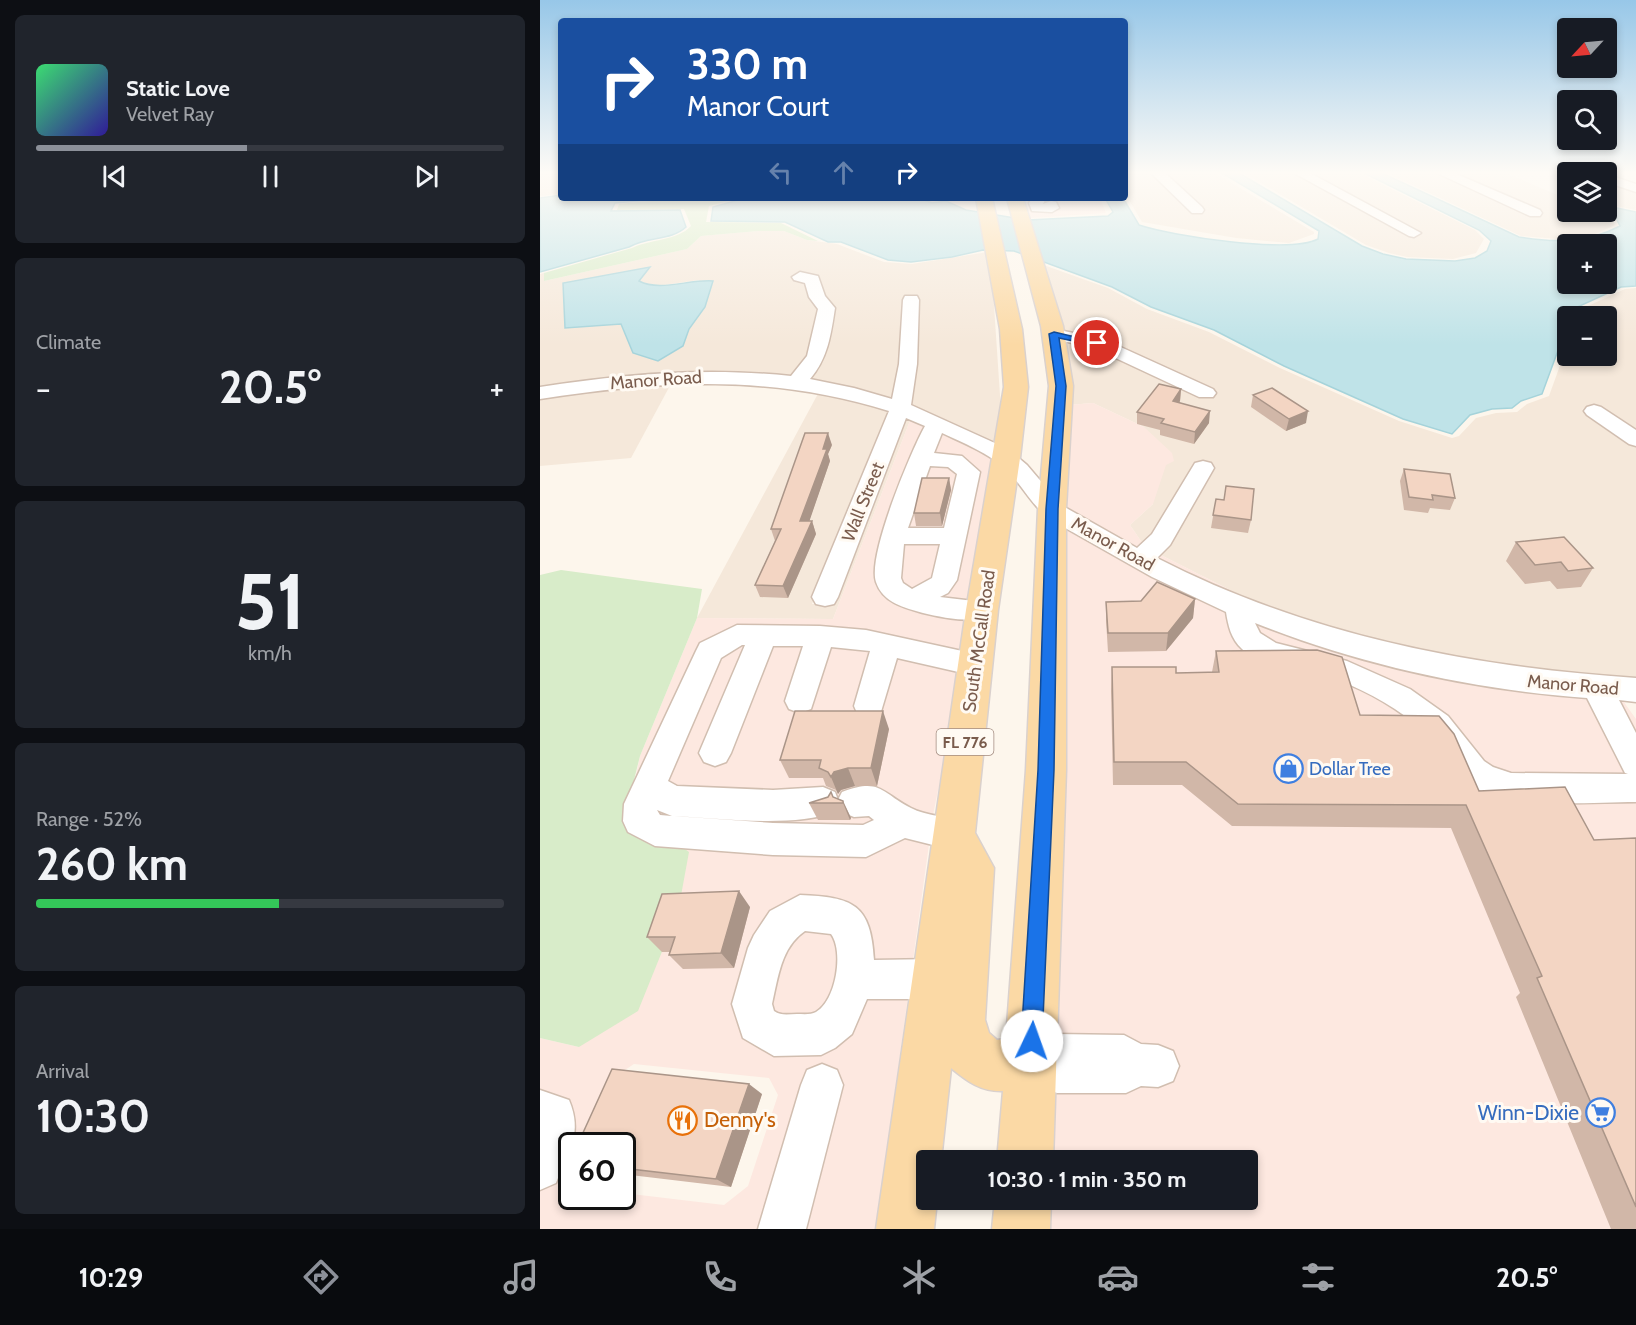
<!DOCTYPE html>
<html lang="en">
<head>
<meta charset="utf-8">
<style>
	:root { --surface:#171b24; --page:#20242c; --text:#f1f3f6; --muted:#9ea1a6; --line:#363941; --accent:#8c9099 }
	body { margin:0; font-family:Cabin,sans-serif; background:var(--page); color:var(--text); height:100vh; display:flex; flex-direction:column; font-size:22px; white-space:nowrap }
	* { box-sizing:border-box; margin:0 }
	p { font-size:20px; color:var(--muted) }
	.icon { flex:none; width:33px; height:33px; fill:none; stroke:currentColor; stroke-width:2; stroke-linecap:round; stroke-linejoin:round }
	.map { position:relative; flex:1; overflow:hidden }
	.panel { display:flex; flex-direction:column; gap:15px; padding:15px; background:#0d0f14; width:540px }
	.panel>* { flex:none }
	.banner { position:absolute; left:18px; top:18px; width:570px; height:183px; border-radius:6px; box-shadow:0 3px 9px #0003; background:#1a4fa0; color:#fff; overflow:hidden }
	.needle { width:39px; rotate:244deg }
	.buttons { position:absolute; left:1017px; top:18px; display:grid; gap:12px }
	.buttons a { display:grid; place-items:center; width:60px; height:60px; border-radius:6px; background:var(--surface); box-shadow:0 3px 9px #0003; font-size:30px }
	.speed { position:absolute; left:18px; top:1132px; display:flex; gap:12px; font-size:30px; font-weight:700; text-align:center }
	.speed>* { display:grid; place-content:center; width:78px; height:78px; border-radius:50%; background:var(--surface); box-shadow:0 3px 9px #0003; line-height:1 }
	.speed .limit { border:3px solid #111; border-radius:9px; background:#fff; color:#111 }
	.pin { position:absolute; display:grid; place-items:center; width:51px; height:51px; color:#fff; margin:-26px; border:3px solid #fff; border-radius:50%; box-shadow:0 2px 6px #0007 }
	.me { position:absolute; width:66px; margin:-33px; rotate:3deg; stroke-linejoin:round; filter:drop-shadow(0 0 4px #0008) }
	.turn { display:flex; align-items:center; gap:21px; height:126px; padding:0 30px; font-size:27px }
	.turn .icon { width:78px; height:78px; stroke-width:2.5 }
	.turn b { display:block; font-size:42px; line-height:51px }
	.lanes { display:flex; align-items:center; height:57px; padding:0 30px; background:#0003; justify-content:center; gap:30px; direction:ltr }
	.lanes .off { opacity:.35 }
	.big { font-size:45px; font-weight:800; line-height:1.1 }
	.panel .tile { flex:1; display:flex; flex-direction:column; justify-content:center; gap:9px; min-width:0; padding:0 21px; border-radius:9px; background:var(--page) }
	.panel .dial { align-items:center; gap:0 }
	.dial b { font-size:78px; line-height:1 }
	.song { display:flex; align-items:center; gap:18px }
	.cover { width:72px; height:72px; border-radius:9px; background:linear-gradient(135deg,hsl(140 70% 55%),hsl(250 70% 35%)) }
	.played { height:6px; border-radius:3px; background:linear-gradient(90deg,var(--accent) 45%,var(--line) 45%) }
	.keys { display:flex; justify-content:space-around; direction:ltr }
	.heat { display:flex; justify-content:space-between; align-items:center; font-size:33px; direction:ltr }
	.charge { height:9px; border-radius:4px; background:linear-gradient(90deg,#34c759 52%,var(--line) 0) }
	.trip { position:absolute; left:376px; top:1150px; width:342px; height:60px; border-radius:6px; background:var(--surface); box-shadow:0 3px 9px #0003; font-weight:800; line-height:60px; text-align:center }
	.tab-bar { display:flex; height:96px; justify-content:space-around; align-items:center; background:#090b0e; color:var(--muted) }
	.tab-bar .icon { width:42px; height:42px }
	.tab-bar .active { color:var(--accent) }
	.tab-bar b { font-size:27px; color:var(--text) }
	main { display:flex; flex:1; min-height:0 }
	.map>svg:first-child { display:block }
	.residential { fill:#f5e8da; fill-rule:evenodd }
	.commercial { fill:#fde8e0; fill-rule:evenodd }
	.green { fill:#d8ecc9 }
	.water { fill:#bfe3e8; stroke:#a5d3da; stroke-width:1.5; fill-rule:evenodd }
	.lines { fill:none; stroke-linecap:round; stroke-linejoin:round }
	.minor-casing { stroke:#d1beb0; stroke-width:3 }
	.major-casing { stroke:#dad1cd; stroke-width:3 }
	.minor { fill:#fff; fill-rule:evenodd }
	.major { fill:#fbd9a5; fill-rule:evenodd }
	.wall { fill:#d1b7a8 }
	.shaded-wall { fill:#aa9588 }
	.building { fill:#f3d5c3; stroke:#aa9588; stroke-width:1.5 }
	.route { fill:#1a73e8; stroke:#114b97; stroke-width:1.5 }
	.labels { text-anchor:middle; stroke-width:6; stroke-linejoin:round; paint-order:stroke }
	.shield { fill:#fffaf3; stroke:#a28b7f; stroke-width:1.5 }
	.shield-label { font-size:16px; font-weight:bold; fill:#7a5c4d }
	.street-label { font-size:18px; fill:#7a5c4d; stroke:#fffaf3 }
	.shop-label { font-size:18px; fill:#366cbe; stroke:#fffaf3; text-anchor:start }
	.near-shop-label { font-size:21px; fill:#366cbe; stroke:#fffaf3; text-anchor:end }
	.near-food-label { font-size:21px; fill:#c56008; stroke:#fffaf3; text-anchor:start }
</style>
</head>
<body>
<main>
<section class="panel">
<div class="tile">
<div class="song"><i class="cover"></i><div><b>Static Love</b><p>Velvet Ray</p></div></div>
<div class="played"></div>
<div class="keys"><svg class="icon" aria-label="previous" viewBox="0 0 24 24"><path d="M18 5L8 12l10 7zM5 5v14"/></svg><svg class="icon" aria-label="pause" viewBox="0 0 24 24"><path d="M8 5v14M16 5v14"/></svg><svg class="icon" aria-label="next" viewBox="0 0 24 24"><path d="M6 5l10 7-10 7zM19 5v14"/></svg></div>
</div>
<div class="tile"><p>Climate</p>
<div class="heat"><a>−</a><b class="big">20.5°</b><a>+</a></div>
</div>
<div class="tile dial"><b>51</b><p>km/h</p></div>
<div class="tile"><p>Range · 52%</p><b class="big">260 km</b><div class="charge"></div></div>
<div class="tile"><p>Arrival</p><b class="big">10:30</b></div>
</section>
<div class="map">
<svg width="1096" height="1229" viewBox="0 0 1096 1229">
	<rect width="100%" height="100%" fill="#fdf6ec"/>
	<g class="residential">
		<path d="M0 173H21V194L0 196Z"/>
		<path d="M585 173H611L617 177 623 173H675L774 232V234L749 243 696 238 602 222 585 193Z"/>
		<path d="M704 173H754L873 236 882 234 765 173H819L935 230 944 239 936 253 913 259 867 257 849 253 826 245Z"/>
		<path d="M847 173H897L995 216 1002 214 908 173H966L1027 199 1028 212H1058L1071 218 1075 225 1048 237 1031 240 981 236Z"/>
		<path d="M1066 180 1096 191V210L1067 204Z"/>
		<path d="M218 231H244L267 240 297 244 344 262 372 264 448 252 453 291 462 425 460 447 404 419 370 406 376 363 378 297 364 298 360 364 354 400 312 387 268 379 279 369 287 350 294 304 280 306 271 351 254 377 0 389V274L4 273V281L147 249 161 236ZM109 268 99 281 110 287 159 280 165 307 149 329 143 346 93 353 82 324 24 284Z"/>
		<path d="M498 263 568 288 607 309 669 332 740 368 859 421 912 438 919 436 936 418 956 413 977 412 987 404 1009 396 1027 346 1028 356H1066V316H1037L1039 310 1085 289 1096 288V433L1055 406 1042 409 1096 446V681L1035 678 828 642 724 607 605 547 590 525 613 504 604 427 553 403 528 405 522 339 552 346 666 398 676 392 562 341 520 332Z"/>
		<path d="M133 380 91 458 0 466V396Z"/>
		<path d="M280 390 351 410 272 604H293L366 416 371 418 293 619 157 618Z"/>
	</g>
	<g class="commercial">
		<path d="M485 198H560L566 213 490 218Z"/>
		<path d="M553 403 604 427 632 453 634 461 626 465 613 504 590 525 605 547 724 607 815 638 734 612 683 591 594 548 522 506 528 405Z"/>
		<path d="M371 418 458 461 419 687 393 815 336 1229H0V1038L39 1047 100 756 157 618 293 619ZM94 1064 229 1078 238 1095 208 1186 184 1205 83 1193 82 1197H32V1146H45L71 1079Z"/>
		<path d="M522 524 671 603 1081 698 1096 719V1229H501L502 1200H708V1161H504Z"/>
	</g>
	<g class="green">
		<path d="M139 198H199L169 206 166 222 241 223 278 241 267 240 244 231H218L161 236 147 249 4 281V273L92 248C110 239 137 241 151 226L144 209 77 210 79 204Z"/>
		<path d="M21 570 162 589 157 618 100 756 87 808 149 852 138 912 98 1011 39 1047 0 1038V575Z"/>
	</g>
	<g class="water">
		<path d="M682 173H699L822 246 843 254 866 259 915 261 935 258 947 251 951 241 939 230 824 173H842L979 237C1014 243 1048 243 1080 226L1076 218 1064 212H1066L1067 206 1096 212V286L1081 287 1033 309 1031 316H1028L1027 326 1002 394 981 401 972 408 952 409 930 415 912 434 863 419 744 366 674 330 611 307 572 287 474 251 443 250 412 257 371 262 348 260 301 242H288L245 222 171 221 173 207 205 198H379L392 203 406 201 426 210 488 220 568 216 573 212 565 198H583L599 225C632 236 750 254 778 239L779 231ZM1028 244H1066V284H1028Z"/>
		<path d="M21 195V198H129L75 203 71 211 140 210 146 227C131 241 107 236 89 247L0 272V198Z"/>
		<path d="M110 267 99 281C120 292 149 279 173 281L165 307 149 329 143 346 118 361 93 353 81 324 25 328 23 283Z"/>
	</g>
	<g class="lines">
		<defs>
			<g id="minor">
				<path d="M611 173H625L662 207 664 210 662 213H652Z"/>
				<path d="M754 173H770L881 233 874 237 869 236Z"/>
				<path d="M897 173H914L1000 210 1002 213 1000 216H990Z"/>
				<path d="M1066 174 1096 184V192L1066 182Z"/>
				<path d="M492 198H506L503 204 511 201 516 202 519 208 512 212 492 211 489 203Z"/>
				<path d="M260 272 278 276 285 296 295 308C291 334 288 358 270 379L314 388 352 399 359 364 363 300 365 296H377L379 300 377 364 371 405 468 449 487 465 521 505 597 548 612 534 655 463 663 461 671 463 674 468 630 545 617 558C767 635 929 667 1096 678V702L1079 700 1096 733V802C1055 802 987 808 951 795 906 780 902 743 865 716 839 697 806 681 775 673 751 667 721 666 702 649 691 639 688 625 686 612L612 577 513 521C493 508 483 486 467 470 449 453 423 443 402 433L394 453 422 456 440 472 417 580 408 593 400 597 451 603 455 610 451 617C432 623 403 618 383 613 365 608 343 603 336 582 327 556 371 451 385 426L366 418 298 597 294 604 285 606 276 604 272 597 349 411C231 374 121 380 0 399V387C84 374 166 367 251 376L267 356 278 309 269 297 265 283 254 280 252 277ZM390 466 408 467 417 474 404 528H368ZM364 544H400L392 578 372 589 363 583 361 578ZM715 623C820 665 935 690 1047 698L1085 773 1088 774 971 773 953 767 944 761 908 716 870 689 807 661 736 643 720 633Z"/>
				<path d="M514 329 563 339 673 389 676 393 673 397H659L552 347 508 338 505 334 508 330Z"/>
				<path d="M1054 405 1061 407 1096 430V446L1089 444 1047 415 1044 411 1047 407Z"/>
				<path d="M197 625 280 626 326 630 436 654 446 657 450 665 446 673 436 676 357 658 340 715 329 718 318 715 314 706 330 651 291 647 271 709 260 713 249 709 245 701 263 646H233L191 753 186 762 175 766 164 762 159 753 205 645H202L181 658 128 781 137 786 233 790 283 787 295 792 298 800 302 792C341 777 341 793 371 808 386 816 408 816 425 823L430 834 425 845 413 850 365 838 326 857 233 855 115 846 88 832 83 821 84 804 156 651 160 643ZM298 804 302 812 314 817 329 816 334 820 323 825 233 823 133 816C178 818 253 828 295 812ZM117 810 132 816 120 815Z"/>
				<path d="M260 895C313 897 331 904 334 960L396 959 410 965 416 979 410 993 396 999H327L312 1034 295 1048 281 1055 234 1056 203 1038 192 1004 208 948 214 935 230 911ZM265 931 291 934C304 951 296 1001 276 1012 271 1015 263 1014 257 1014 249 1014 241 1016 234 1011L232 1004C238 978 241 947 265 931Z"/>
				<path d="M515 1034 584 1035 601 1044 618 1045 633 1051 639 1066 633 1081 618 1087 601 1086 586 1093H517L502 1087 492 1078 486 1063C493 1047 499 1041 515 1034Z"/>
				<path d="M282 1064 297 1070 303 1085 266 1229H218L261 1085 267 1070Z"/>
				<path d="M0 1090 29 1100C43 1133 29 1152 16 1183L0 1190Z"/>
			</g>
			<g id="major">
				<path d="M436 198H452L482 329 488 387 480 458 458 610 435 833 454 868 445 1020 449 1033 457 1040 466 1039 486 770 498 509 509 386 501 326 467 198H483L523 326 533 386 526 509V770L513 1161H457L463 1091C441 1092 427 1081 411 1068L401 1161H387V1200H397L394 1229H336L426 610 464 387 460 329Z"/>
				<path d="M455 1200H511L510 1229H452Z"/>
			</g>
		</defs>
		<use href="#minor" class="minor-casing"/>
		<use href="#major" class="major-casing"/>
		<use href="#minor" class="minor"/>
		<use href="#major" class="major"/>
	</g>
	<g class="wall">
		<path d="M641 389 640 401 639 403 669 423 654 444 620 435V430L597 424V412Z"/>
		<path d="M713 395 766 423 746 431 711 407Z"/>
		<path d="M292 445 288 454 290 461 269 521H272L276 534 248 598 220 597 215 585 235 541 231 529Z"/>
		<path d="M864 469 915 498 910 510 890 508 888 513 864 510 860 481Z"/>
		<path d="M409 478 411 490 402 526H376L374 513Z"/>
		<path d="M676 499 711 520 708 533 671 528Z"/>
		<path d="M976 542 1053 568 1041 587 1017 589 1010 581 985 584 966 561Z"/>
		<path d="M655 599 653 618 626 651 568 652 566 620V602Z"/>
		<path d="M676 651 820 715 939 791 1054 840 1096 838V1229H1071L976 997 980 993 911 828 692 826 642 785H573L571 691 572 667 636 673 672 672Z"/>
		<path d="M349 729 337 786H315L301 790 298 794 296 790 286 786 283 778H249L240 760Z"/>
		<path d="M293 797 303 801 311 818 310 820H278L269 803Z"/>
		<path d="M210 907 194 968 143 969 129 955 130 952H122L107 937Z"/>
		<path d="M222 1094 191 1187 82 1174V1146Z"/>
	</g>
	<g class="shaded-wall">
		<path d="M641 389 640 401 632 413 633 401Z"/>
		<path d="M670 411 669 423 654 444 655 432Z"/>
		<path d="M768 411 766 423 746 431 749 419Z"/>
		<path d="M288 433 292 445 288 454 290 461 265 534 260 521Z"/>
		<path d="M409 478 411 490 402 526 400 513Z"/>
		<path d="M272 521 276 534 248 598 243 586Z"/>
		<path d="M655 599 653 618 626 651 628 633Z"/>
		<path d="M343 711 349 729 337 786 331 768Z"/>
		<path d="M308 768 315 786 301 790 298 794 291 777 294 772Z"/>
		<path d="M303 801 311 818 310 820 303 803Z"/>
		<path d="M199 891 210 907 194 968 181 953Z"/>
		<path d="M209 1084 222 1094 191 1187 176 1179Z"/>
	</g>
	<g class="building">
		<path d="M619 384 641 389 633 401 670 411 655 432 621 423 624 419 597 412Z"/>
		<path d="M732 388 768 411 749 419 713 395Z"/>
		<path d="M265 433H288L283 449H287L260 521H272L243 586 215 585 241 529H231Z"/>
		<path d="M864 469 910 474 915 498 892 495 893 500 869 497Z"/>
		<path d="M382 478H409L400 513H374Z"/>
		<path d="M686 486 714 489 711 520 673 515 676 499 684 500Z"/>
		<path d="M1024 537 1053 568 1028 571 1021 562 995 565 976 542Z"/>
		<path d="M617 582 655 599 628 633H568L566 602 601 601Z"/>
		<path d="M777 650 802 657 820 715 899 716 914 734 939 791 1025 787 1054 840 1096 838V1207L997 978 1002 976 926 805 698 804 646 762H574L572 667H636V673L679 672 676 651Z"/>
		<path d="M255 711H343L331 768H308L294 772 291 777 288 772 279 768 281 760H240Z"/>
		<path d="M291 792 293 797 303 801V803H269L288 797Z"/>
		<path d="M199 891 181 953 129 955 135 937H107L122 894Z"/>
		<path d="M72 1069 209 1084 176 1179 82 1168V1146H37Z"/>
	</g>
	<linearGradient id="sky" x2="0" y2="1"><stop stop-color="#97c7e8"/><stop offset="0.5" stop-color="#fefbf6"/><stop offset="1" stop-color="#fefbf6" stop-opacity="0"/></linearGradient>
	<rect width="1096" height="345" fill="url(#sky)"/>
	<path class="route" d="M514 332 561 343 557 346 519 338 526 386 518 509 514 770 502 1041 499 1048 492 1051 484 1048 481 1041 498 770 506 509 516 386 509 334Z"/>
	<defs>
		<symbol id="shop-ring" viewBox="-11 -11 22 22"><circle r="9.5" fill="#fffaf3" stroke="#3f7fe0" stroke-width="1.5"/><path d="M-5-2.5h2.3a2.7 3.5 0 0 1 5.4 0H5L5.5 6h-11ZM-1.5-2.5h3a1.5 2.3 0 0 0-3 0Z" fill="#3f7fe0"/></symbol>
		<symbol id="supermarket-ring" viewBox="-11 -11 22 22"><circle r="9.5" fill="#fffaf3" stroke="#3f7fe0" stroke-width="1.5"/><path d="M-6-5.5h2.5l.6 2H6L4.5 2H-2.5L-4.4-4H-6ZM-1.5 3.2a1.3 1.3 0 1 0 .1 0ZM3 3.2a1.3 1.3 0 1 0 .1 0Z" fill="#3f7fe0"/></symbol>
		<symbol id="restaurant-ring" viewBox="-11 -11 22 22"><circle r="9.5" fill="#fffaf3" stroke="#e8710a" stroke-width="1.5"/><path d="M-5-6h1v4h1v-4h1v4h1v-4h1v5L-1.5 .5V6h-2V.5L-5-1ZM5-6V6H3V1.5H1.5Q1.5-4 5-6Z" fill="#e8710a"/></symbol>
	</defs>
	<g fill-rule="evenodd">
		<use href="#shop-ring" x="732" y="752" width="33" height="33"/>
		<use href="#supermarket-ring" x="1044" y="1096" width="33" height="33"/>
		<use href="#restaurant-ring" x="126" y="1104" width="33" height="33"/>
	</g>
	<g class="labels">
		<rect class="shield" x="396.5" y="729" width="57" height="26" rx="4.5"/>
		<g class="shield-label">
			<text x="425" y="748">FL 776</text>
		</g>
		<g class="street-label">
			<text transform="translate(116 380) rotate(-4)" y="6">Manor Road</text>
			<text transform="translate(323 502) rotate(-68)" y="6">Wall Street</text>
			<text transform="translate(573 544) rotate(29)" y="6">Manor Road</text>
			<text transform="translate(439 641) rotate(-82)" y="6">South McCall Road</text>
			<text transform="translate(1033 685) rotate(5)" y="6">Manor Road</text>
		</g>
		<g class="shop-label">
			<text x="769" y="775">Dollar Tree</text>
		</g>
		<g class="near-shop-label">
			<text x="1039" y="1120">Winn-Dixie</text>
		</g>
		<g class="near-food-label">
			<text x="164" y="1127">Denny's</text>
		</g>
	</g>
</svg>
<div class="buttons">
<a><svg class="needle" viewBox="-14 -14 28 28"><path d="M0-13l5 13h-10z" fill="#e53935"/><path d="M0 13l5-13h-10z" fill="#9ea1a6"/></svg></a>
<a><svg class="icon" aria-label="search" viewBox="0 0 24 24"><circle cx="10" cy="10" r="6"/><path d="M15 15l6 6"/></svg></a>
<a><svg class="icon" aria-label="layers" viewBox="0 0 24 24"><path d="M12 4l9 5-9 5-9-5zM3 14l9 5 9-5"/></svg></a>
<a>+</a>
<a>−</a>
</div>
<div class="speed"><div class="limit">60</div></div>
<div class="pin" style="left:557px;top:343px;background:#d93025"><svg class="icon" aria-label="arrive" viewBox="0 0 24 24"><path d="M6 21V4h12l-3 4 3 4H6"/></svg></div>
<svg class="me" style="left:492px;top:1041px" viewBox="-20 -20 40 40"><circle r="19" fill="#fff"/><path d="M0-13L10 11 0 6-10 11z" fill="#1a73e8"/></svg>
<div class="trip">10:30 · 1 min · 350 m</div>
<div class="banner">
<div class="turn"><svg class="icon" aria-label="right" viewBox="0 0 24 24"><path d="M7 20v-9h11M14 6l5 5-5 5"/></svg><div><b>330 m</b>Manor Court</div></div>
<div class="lanes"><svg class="icon off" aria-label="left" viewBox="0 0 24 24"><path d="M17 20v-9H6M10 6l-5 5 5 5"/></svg><svg class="icon off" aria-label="ahead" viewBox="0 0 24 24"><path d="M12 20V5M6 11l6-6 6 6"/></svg><svg class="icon" aria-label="right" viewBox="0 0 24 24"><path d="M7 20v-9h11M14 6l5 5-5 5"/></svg></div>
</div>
</div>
</main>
<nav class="tab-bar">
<b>10:29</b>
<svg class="icon active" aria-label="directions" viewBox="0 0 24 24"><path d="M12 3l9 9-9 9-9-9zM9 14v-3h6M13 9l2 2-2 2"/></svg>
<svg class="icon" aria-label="music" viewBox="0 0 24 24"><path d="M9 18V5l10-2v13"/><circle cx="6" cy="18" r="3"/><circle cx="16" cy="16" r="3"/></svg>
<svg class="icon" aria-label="phone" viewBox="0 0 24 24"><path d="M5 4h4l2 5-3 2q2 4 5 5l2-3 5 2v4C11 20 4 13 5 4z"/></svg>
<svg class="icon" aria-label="climate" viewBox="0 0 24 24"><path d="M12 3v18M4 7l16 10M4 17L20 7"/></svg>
<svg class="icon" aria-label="car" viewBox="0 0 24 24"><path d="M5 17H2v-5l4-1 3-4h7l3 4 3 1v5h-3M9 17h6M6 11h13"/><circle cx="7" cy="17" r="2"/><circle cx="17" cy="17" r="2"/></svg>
<svg class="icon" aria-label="filters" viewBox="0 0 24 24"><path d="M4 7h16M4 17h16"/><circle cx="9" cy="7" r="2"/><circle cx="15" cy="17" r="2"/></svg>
<b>20.5°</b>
</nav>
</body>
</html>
